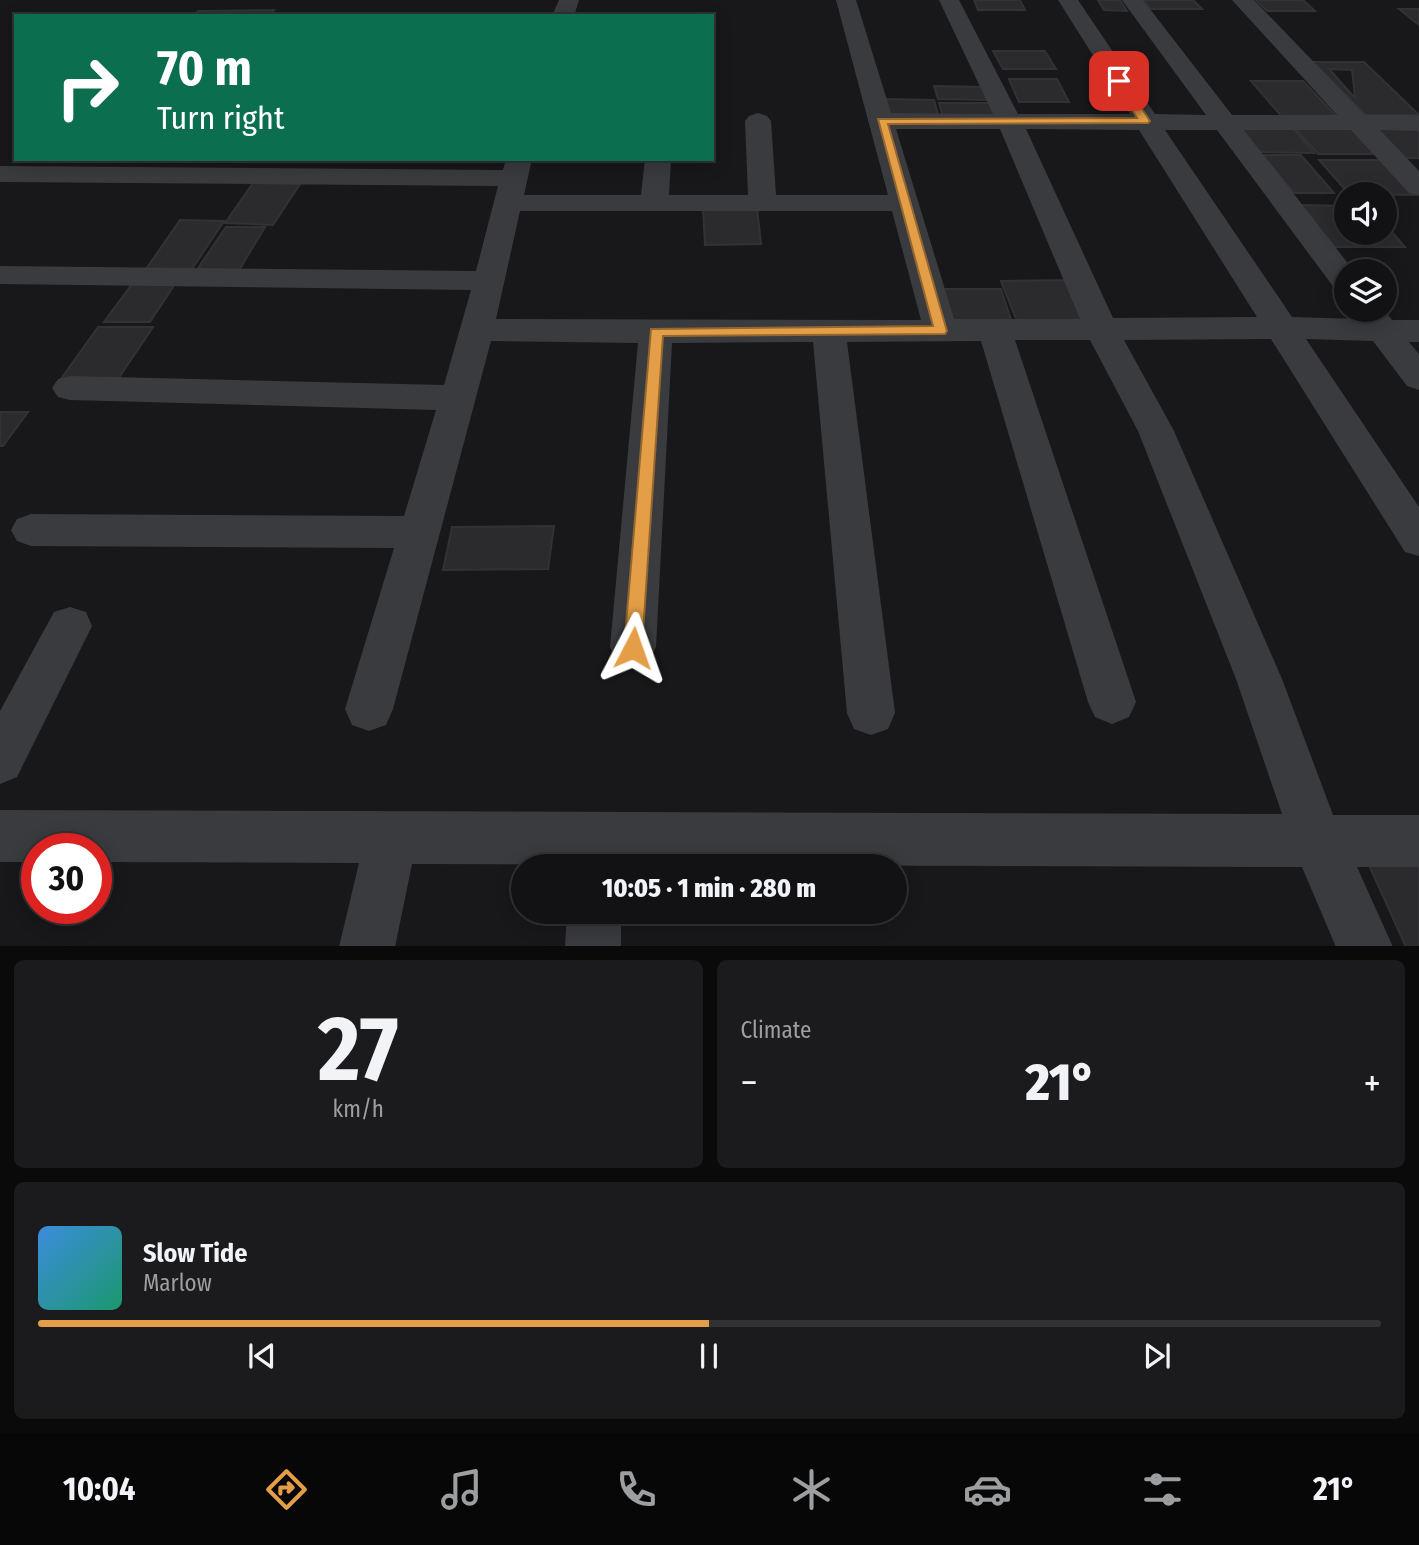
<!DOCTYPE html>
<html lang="en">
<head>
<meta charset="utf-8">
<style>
	:root { --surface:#121214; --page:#1b1b1d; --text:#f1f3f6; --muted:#9c9ea0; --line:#313234; --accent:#e39e47 }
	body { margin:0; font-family:"Fira Sans Condensed",sans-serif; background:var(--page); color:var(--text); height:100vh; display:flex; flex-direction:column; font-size:26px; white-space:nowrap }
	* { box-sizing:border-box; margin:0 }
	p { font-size:23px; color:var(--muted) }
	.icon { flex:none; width:38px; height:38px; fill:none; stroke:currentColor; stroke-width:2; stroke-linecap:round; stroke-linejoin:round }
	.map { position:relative; height:946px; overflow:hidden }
	.side { display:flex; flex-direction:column; gap:14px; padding:14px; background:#0a0a0b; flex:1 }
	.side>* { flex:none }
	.guide { position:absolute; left:14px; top:14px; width:700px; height:147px; border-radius:0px; box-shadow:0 4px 18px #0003,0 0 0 2px var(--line); background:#0b6e4f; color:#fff; overflow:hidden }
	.controls { position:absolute; left:1334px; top:182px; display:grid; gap:14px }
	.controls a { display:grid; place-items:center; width:63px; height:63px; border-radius:50%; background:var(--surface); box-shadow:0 4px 18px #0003,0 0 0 2px var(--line); font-size:35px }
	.speed { position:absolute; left:21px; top:833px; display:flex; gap:14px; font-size:35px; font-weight:700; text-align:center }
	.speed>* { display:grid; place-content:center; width:91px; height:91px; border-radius:50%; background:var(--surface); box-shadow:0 4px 18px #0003,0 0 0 2px var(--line); line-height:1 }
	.speed .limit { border:10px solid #d22; background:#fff; color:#111 }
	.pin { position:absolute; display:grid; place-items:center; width:60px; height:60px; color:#fff; margin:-30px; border-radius:14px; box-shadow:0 4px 10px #0006 }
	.me { position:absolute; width:77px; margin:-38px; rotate:4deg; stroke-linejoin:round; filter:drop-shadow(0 0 5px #0008) }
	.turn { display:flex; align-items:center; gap:24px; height:147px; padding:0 28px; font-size:32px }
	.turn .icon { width:91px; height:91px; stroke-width:2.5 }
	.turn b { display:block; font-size:49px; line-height:60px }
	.big { font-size:52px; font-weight:800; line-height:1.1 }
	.side .widget { flex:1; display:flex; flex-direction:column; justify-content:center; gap:10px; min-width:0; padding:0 24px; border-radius:10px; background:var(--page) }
	.side .dial { align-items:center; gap:0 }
	.dial b { font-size:91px; line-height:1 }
	.song { display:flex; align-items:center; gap:21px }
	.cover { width:84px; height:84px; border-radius:10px; background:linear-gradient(135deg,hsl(210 70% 55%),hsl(160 70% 35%)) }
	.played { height:7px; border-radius:4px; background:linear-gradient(90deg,var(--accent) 50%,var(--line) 50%) }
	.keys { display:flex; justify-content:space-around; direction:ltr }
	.heat { display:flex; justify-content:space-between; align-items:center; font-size:38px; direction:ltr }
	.side .tiles { flex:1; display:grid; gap:14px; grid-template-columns:1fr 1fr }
	.widget:last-child { grid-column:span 2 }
	.trip { position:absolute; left:511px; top:854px; width:396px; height:70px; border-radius:35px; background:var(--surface); box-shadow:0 4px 18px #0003,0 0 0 2px var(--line); font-weight:800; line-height:70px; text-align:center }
	.tab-bar { display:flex; height:112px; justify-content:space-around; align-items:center; background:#070708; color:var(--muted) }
	.tab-bar .icon { width:49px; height:49px }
	.tab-bar .active { color:var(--accent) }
	.tab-bar b { font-size:32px; color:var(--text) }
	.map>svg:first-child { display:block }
	.building { fill:#2b2b2e; stroke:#323236; stroke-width:2; fill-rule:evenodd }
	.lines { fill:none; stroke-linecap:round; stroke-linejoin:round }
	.street { fill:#393b3e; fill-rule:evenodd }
	.route { fill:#e39e47; stroke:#94672e; stroke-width:2 }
</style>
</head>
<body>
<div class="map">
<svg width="1419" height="947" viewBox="0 0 1419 947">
	<rect width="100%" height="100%" fill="#18181a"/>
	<g class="building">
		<path d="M974 0H1020L1025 10H978Z"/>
		<path d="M1098 0H1120L1127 11 1104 10Z"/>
		<path d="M1144 0H1193L1202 9H1151Z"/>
		<path d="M1256 0H1303L1315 11H1267Z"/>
		<path d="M1399 9H1419V25Z"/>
		<path d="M274 10 270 16H193L198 11Z"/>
		<path d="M993 51H1045L1056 69H1003Z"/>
		<path d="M1313 62H1364L1419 115H1366ZM1329 69 1352 70 1355 98Z"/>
		<path d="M1009 79H1057L1069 102H1019Z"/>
		<path d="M1251 81H1303L1338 118H1283Z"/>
		<path d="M934 86 986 87 990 100 938 99Z"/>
		<path d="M883 99 934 100 939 118 886 117Z"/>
		<path d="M939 103H994L1000 117H943Z"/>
		<path d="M1293 126H1354L1380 154H1318Z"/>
		<path d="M1368 126H1419V158H1399Z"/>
		<path d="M1232 127 1293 128 1314 153 1250 152Z"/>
		<path d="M1263 155H1301L1334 193H1294Z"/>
		<path d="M1319 160H1382L1417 195 1349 194Z"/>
		<path d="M253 183 300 184 273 225 225 223Z"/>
		<path d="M1300 205 1346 206V233H1384V223L1405 247H1332Z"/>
		<path d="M757 207 761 244 705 245 703 208Z"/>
		<path d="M180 220 224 221 192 269H146Z"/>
		<path d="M226 227H265L238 272 196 271Z"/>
		<path d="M1071 280 1092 323 1018 324 1001 281Z"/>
		<path d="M132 284H175L150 322H104Z"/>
		<path d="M940 289H1001L1013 326H949Z"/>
		<path d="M98 327H153L118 379H61Z"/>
		<path d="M0 412H28L3 446H0Z"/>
		<path d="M554 526 548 569 443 570 452 527Z"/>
		<path d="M1368 863 1419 864V947H1406Z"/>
	</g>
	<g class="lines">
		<g class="street">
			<path d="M559 0H579L574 16H552Z"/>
			<path d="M836 0H856L891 113 993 114 939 0H959L1018 114H1130L1058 0H1078L1155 114 1206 115 1122 0H1143L1232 115H1337L1232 0H1254L1365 115H1419V131L1380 130 1419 171V195L1409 193 1351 130H1244L1354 271H1346V292L1335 289 1217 130H1165L1292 317 1358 319 1361 310H1384L1392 320H1419V342H1409L1419 354V390L1407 386 1373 341 1306 339 1419 507V556L1405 552 1271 339 1124 340 1174 431 1282 679 1333 815H1419V867H1357L1393 947H1336L1302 867 412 864 395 947H339L359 863 96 862V849H37V862H0V810L1282 814 1236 679 1138 431 1090 340H1015L1136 702 1129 717 1112 724 1095 717 1088 702 981 341 847 342 895 713 888 729 871 735 854 729 847 713 813 342 672 343 656 647 649 661 633 667 617 661 610 647 638 343 491 341 393 709 386 725 369 731 352 725 345 709 394 548 31 546 17 541 11 530 17 519 31 514 404 516 436 410 70 400 58 397 52 388 58 379 70 376 444 385 471 290 0 284V266L476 271 498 186 0 182V166L503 170 506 159H532L524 195H641L645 159H671L669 195H748L745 121 749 116 758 113 767 116 771 121 776 195H888ZM896 129H1000L1080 319H954ZM1026 129 1139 130 1257 317 1113 318ZM520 211H892L921 320 496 319Z"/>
			<path d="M70 607 86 612 92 626 17 777 0 784V711L54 612Z"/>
			<path d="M567 912H621V947H565Z"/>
		</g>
	</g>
	<path class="route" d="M1119 78 1124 81 1150 121 1148 123 888 124 947 331 945 334 663 336 642 648 640 653 633 656 627 653 624 648 651 329 933 326 878 119 1137 118 1114 81Z"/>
</svg>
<div class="controls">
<a><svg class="icon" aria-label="sound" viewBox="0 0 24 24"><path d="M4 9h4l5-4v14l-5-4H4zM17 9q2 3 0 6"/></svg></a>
<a><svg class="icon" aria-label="layers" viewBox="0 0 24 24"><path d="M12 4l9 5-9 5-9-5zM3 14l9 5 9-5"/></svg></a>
</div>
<div class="speed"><div class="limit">30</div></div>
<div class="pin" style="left:1119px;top:81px;background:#d93025"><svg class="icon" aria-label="arrive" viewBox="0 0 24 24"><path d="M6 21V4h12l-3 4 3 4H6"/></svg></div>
<svg class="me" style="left:633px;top:648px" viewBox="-20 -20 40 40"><path d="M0-17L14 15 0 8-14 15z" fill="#e39e47" stroke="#fff" stroke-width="4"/></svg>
<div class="trip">10:05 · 1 min · 280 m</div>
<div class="guide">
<div class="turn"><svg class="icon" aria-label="right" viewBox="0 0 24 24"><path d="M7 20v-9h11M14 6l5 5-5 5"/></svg><div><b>70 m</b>Turn right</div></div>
</div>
</div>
<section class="side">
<div class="tiles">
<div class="widget dial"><b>27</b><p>km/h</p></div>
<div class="widget"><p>Climate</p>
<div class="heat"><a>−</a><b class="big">21°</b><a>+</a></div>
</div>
<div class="widget">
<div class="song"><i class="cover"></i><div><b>Slow Tide</b><p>Marlow</p></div></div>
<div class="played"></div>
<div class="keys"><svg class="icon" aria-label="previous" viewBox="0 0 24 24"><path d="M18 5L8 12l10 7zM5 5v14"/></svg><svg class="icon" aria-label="pause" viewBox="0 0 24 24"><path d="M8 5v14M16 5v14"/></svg><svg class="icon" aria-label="next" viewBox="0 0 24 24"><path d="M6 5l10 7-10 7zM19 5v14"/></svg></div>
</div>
</div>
</section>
<nav class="tab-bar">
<b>10:04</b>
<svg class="icon active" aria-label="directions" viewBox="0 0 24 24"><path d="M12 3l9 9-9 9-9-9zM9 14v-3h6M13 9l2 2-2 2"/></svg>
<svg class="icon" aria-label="music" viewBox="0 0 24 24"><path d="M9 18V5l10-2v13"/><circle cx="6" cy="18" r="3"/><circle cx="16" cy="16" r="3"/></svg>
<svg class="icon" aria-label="phone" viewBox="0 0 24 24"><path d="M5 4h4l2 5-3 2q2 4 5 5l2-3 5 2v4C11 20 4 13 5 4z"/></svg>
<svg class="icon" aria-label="climate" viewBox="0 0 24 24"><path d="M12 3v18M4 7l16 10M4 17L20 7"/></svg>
<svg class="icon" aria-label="car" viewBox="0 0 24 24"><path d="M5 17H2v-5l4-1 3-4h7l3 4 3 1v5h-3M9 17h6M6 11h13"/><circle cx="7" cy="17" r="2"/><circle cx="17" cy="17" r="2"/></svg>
<svg class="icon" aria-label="filters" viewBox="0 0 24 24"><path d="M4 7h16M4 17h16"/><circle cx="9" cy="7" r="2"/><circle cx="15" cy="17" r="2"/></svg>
<b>21°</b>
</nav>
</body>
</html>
